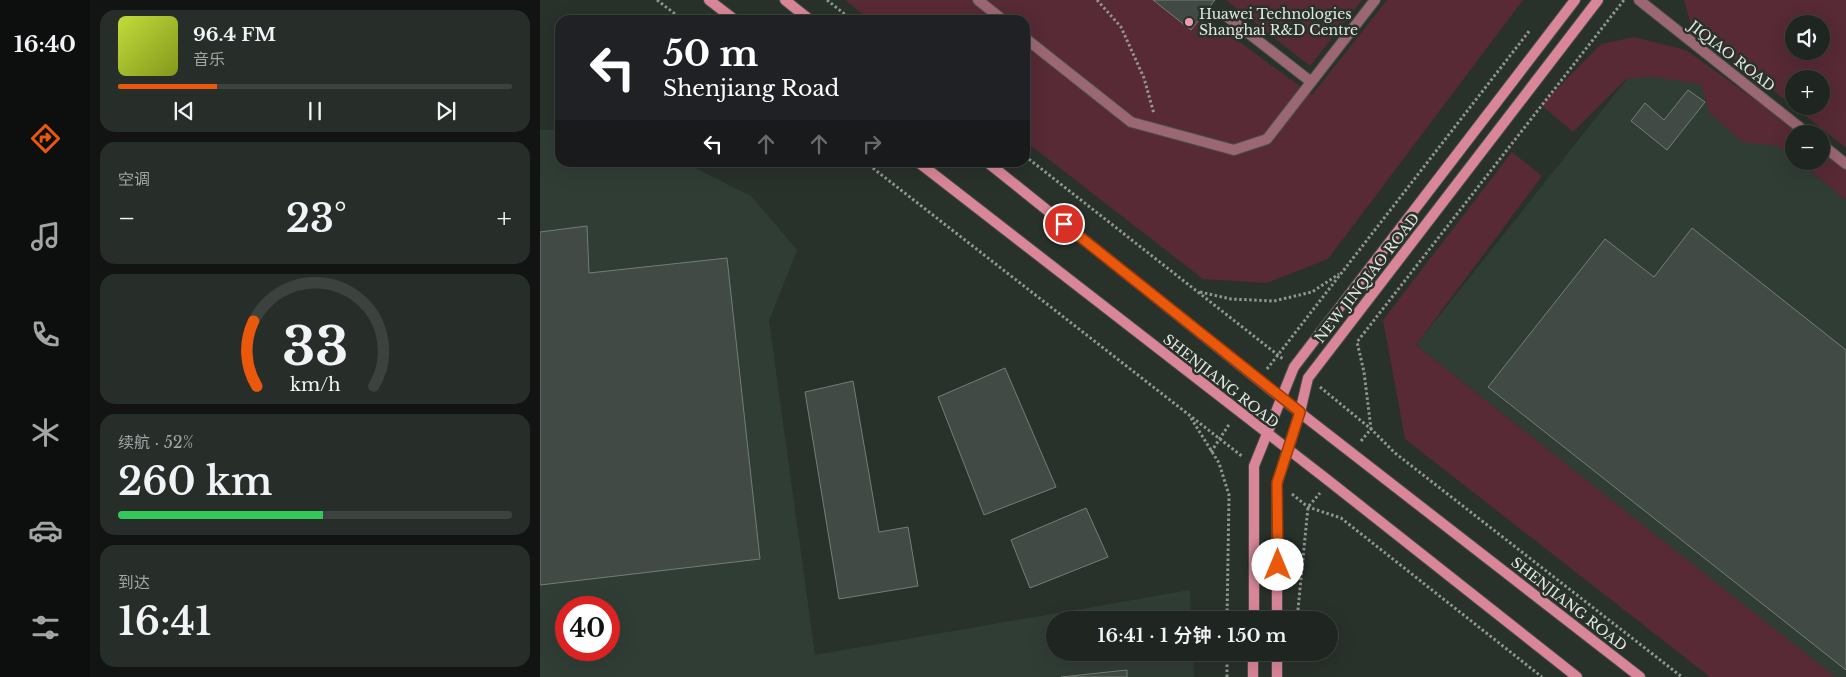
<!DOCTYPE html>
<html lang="zh">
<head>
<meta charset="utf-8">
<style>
	:root { --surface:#1f2520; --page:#272d29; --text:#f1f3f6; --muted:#a1a5a5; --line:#3c423e; --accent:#ea580c }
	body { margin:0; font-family:"Libre Baskerville","Noto Sans SC",serif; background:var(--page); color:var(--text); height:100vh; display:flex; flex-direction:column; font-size:19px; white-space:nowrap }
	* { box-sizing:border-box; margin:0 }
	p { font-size:16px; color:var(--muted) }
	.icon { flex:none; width:28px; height:28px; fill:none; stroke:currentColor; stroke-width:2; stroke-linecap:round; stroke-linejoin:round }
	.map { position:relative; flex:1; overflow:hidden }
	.sheet { display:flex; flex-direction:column; gap:10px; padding:10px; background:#111412; width:450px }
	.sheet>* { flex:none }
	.banner { position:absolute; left:15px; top:15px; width:475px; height:152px; border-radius:15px; box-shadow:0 5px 20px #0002,0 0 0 1px var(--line); background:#202124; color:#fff; overflow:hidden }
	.fabs { position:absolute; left:1245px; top:15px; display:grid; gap:10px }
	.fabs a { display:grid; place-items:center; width:45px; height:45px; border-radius:50%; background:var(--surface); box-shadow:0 5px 20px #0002,0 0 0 1px var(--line); font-size:25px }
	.speed { position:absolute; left:15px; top:596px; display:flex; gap:10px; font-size:25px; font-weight:700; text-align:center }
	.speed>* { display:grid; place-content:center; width:65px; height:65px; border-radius:50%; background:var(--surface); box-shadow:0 5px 20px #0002,0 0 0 1px var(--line); line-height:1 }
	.speed .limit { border:8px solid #d22; background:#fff; color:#111 }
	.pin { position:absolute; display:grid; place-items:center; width:42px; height:42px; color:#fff; margin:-21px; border:2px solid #fff; border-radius:50%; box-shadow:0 1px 5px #0007 }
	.me { position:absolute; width:55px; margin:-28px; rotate:0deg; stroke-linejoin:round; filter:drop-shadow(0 0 4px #0008) }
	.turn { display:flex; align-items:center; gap:18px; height:105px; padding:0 25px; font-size:22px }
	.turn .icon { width:65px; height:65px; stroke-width:2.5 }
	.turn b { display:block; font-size:35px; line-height:42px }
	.lanes { display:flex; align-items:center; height:48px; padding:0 25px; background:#0003; justify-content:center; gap:25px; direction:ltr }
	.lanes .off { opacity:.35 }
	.big { font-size:38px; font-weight:600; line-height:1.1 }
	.sheet .widget { flex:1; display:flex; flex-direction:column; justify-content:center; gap:8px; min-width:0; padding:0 18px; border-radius:15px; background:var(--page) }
	.sheet .dial { align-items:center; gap:0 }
	.dial svg { height:130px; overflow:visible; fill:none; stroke:var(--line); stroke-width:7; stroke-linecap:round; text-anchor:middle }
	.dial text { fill:var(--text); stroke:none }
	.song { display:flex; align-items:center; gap:15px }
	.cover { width:60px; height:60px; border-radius:8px; background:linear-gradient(135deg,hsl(70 70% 55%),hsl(70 70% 35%)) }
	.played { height:5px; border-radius:2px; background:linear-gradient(90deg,var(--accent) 25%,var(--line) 25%) }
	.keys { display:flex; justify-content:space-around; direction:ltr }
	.heat { display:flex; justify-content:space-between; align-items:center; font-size:28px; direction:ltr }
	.charge { height:8px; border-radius:4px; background:linear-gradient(90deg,#34c759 52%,var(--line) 0) }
	.trip { position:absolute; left:506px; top:611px; width:292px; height:50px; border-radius:25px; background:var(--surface); box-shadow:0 5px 20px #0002,0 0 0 1px var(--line); font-weight:600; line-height:50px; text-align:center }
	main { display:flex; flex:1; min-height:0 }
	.tabs { display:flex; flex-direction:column; width:90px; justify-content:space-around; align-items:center; background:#0c0f0d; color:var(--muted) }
	.tabs .icon { width:35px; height:35px }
	.tabs .on { color:var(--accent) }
	.tabs b { font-size:22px; color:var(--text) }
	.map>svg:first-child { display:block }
	.built { fill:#303d35; fill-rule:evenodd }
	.green { fill:#572a35; fill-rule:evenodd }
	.building { fill:#424a45; stroke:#747d77 }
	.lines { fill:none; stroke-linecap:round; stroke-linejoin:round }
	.lane-casing { stroke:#474e49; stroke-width:12 }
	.street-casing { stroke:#474e49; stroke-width:12 }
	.secondary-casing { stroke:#474e49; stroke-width:12 }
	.path { stroke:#8f9591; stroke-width:3; stroke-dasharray:2.5 2.5; stroke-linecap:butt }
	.lane { stroke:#9b6772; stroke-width:10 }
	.street { stroke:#9b6772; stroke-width:10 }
	.secondary { stroke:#d98698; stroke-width:10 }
	.route-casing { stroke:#983908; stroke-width:12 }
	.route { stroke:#ea580c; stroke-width:9 }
	.poi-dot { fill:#f29aad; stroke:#29312b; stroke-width:2 }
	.labels { text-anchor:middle; stroke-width:5; stroke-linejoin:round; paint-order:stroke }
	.poi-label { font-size:14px; fill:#e2e7e4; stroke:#29312b; text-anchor:start }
	.street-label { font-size:14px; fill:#e2e7e4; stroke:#29312b }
</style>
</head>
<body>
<main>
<nav class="tabs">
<b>16:40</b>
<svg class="icon on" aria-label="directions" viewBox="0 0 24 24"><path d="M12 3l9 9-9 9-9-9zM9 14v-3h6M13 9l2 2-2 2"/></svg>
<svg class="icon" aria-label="music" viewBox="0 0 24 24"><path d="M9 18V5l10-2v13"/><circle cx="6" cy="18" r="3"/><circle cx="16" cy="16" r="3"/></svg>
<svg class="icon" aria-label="phone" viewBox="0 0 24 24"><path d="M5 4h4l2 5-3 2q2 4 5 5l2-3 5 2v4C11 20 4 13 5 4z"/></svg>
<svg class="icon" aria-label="climate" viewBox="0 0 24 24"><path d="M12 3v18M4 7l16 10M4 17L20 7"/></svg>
<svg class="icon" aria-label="car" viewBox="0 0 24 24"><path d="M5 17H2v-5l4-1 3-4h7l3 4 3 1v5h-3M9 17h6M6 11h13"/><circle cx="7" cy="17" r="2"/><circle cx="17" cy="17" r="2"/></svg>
<svg class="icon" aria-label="filters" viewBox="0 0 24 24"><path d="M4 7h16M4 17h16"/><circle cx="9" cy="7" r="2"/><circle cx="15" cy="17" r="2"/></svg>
</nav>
<section class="sheet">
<div class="widget">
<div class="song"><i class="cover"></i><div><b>96.4 FM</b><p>音乐</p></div></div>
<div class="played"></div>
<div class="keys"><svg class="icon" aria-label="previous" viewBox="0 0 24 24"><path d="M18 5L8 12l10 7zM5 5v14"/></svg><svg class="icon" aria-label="pause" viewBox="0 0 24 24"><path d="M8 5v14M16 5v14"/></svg><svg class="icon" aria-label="next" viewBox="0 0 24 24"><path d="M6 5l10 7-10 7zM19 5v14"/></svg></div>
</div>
<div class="widget"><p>空调</p>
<div class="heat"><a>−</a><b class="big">23°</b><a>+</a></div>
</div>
<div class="widget dial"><svg viewBox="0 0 100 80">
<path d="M14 69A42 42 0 1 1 86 69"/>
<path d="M14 69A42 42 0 0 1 12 29" stroke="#ea580c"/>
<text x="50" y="56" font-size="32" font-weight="700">33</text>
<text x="50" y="72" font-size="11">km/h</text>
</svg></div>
<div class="widget"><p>续航 · 52%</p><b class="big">260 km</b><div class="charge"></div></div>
<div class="widget"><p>到达</p><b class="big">16:41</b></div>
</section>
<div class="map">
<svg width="1306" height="677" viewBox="0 0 1306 677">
	<rect width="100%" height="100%" fill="#29312b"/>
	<g class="built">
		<path d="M1113 46 1254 158V161H1258L1306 200V677H1294L876 345Z"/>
		<path d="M0 130H20V162L145 163 211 196 257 250 229 321 275 655 650 590 651 620H515V652L653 653 654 677H0ZM26 608H69V650H26Z"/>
	</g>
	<g class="green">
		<path d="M305 0H613L651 30 663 15 772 95 847 0H983L788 259 727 283 663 279 485 141V20H330Z"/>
		<path d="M686 0H822L770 66Z"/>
		<path d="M1144 0H1306V148L1151 25ZM1254 24H1281V51H1254ZM1254 79H1281V106H1254Z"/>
		<path d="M1094 37 1146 50 1263 134H1254V158L1238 146 1202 142 1169 112 1161 84 1113 77 1086 79 1033 132 1001 105 1061 44Z"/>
		<path d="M1281 147 1306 164V200L1258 161H1281Z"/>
		<path d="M972 152 1002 176 876 345 1295 677H1170L865 439 843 320Z"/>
	</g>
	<g class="building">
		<path d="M613 0H675L651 30Z"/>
		<path d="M1148 90 1165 102 1127 150 1091 121 1105 103 1124 120Z"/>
		<path d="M47 226 49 273 187 258 220 559 0 585V232Z"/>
		<path d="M1152 228 1306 350V670L948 387 1065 239 1114 277Z"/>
		<path d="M465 368 516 487 444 515 398 397Z"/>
		<path d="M313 381 339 532 368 527 378 586 299 599 265 392Z"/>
		<path d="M546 508 568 557 490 588 471 540Z"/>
		<path d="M587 670V677H521Z"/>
	</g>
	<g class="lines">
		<defs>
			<g id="lane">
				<path d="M438 0 463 20"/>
				<path d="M685 15 770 81"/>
				<path d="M485 38 591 122 694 150 727 139 835 0"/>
			</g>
			<g id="street">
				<path d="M1099 0 1268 134"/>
				<path d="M1281 144 1306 164"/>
			</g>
			<g id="secondary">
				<path d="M169 0 195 20"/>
				<path d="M245 0 270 20"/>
				<path d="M378 162 789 481 1037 677"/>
				<path d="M447 162 741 398 1100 677"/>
				<path d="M714 620V466L754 367 1035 0"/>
				<path d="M737 620V483L760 412 768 378 1058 0"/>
				<path d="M713 677V652"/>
				<path d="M737 677V652"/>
			</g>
		</defs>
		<use href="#lane" class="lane-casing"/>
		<use href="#street" class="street-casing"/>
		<use href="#secondary" class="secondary-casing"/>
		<g class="path">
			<path d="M117 0 143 20"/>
			<path d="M287 0 312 20"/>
			<path d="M557 0 581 27 604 78 614 114"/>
			<path d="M485 156 743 359"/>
			<path d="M325 162 703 457"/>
			<path d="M660 292 691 299 734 301 772 292 799 274"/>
			<path d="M727 369 990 30"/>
			<path d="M780 387 831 429 855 453 1142 677"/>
			<path d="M651 418 679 463 689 495 687 620"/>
			<path d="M821 441 831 429 824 372 817 342 1084 0"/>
			<path d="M671 452 690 423"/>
			<path d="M752 494 768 507 801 518 1002 677"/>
			<path d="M757 620 768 507 780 493"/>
			<path d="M687 677V652"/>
		</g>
		<use href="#lane" class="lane"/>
		<use href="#street" class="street"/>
		<use href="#secondary" class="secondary"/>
	</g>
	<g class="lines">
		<defs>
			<path id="route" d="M524 224 760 412 737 483 738 565"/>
		</defs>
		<use href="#route" class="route-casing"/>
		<use href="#route" class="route"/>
	</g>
	<circle class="poi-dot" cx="649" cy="22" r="5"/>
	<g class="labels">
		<g class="poi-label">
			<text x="659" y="19">Huawei Technologies<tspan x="659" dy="16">Shanghai R&amp;D Centre</tspan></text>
		</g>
		<g class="street-label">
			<text transform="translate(1192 56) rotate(38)" y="5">JIQIAO ROAD</text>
			<text transform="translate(827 278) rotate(-52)" y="5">NEW JINQIAO ROAD</text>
			<text transform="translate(681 381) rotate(38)" y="5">SHENJIANG ROAD</text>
			<text transform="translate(1029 604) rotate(38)" y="5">SHENJIANG ROAD</text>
		</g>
	</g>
</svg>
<div class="fabs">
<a><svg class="icon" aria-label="sound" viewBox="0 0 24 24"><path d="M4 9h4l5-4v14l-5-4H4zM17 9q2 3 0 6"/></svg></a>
<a>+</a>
<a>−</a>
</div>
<div class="speed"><div class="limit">40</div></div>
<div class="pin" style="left:524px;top:224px;background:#d93025"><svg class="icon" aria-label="arrive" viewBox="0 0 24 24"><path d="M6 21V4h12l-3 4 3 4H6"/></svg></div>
<svg class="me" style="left:738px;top:565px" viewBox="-20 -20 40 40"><circle r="19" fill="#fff"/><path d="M0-13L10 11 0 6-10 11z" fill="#ea580c"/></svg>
<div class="trip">16:41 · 1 分钟 · 150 m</div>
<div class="banner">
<div class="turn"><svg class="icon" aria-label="left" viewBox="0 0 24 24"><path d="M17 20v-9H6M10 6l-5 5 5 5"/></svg><div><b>50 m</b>Shenjiang Road</div></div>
<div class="lanes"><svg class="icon" aria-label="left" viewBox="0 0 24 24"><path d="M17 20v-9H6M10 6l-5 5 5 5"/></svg><svg class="icon off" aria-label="ahead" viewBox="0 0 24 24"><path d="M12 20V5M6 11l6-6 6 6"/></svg><svg class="icon off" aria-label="ahead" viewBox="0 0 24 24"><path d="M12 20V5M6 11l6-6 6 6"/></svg><svg class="icon off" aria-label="right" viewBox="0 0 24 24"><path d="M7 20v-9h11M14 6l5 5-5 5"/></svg></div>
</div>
</div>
</main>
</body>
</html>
